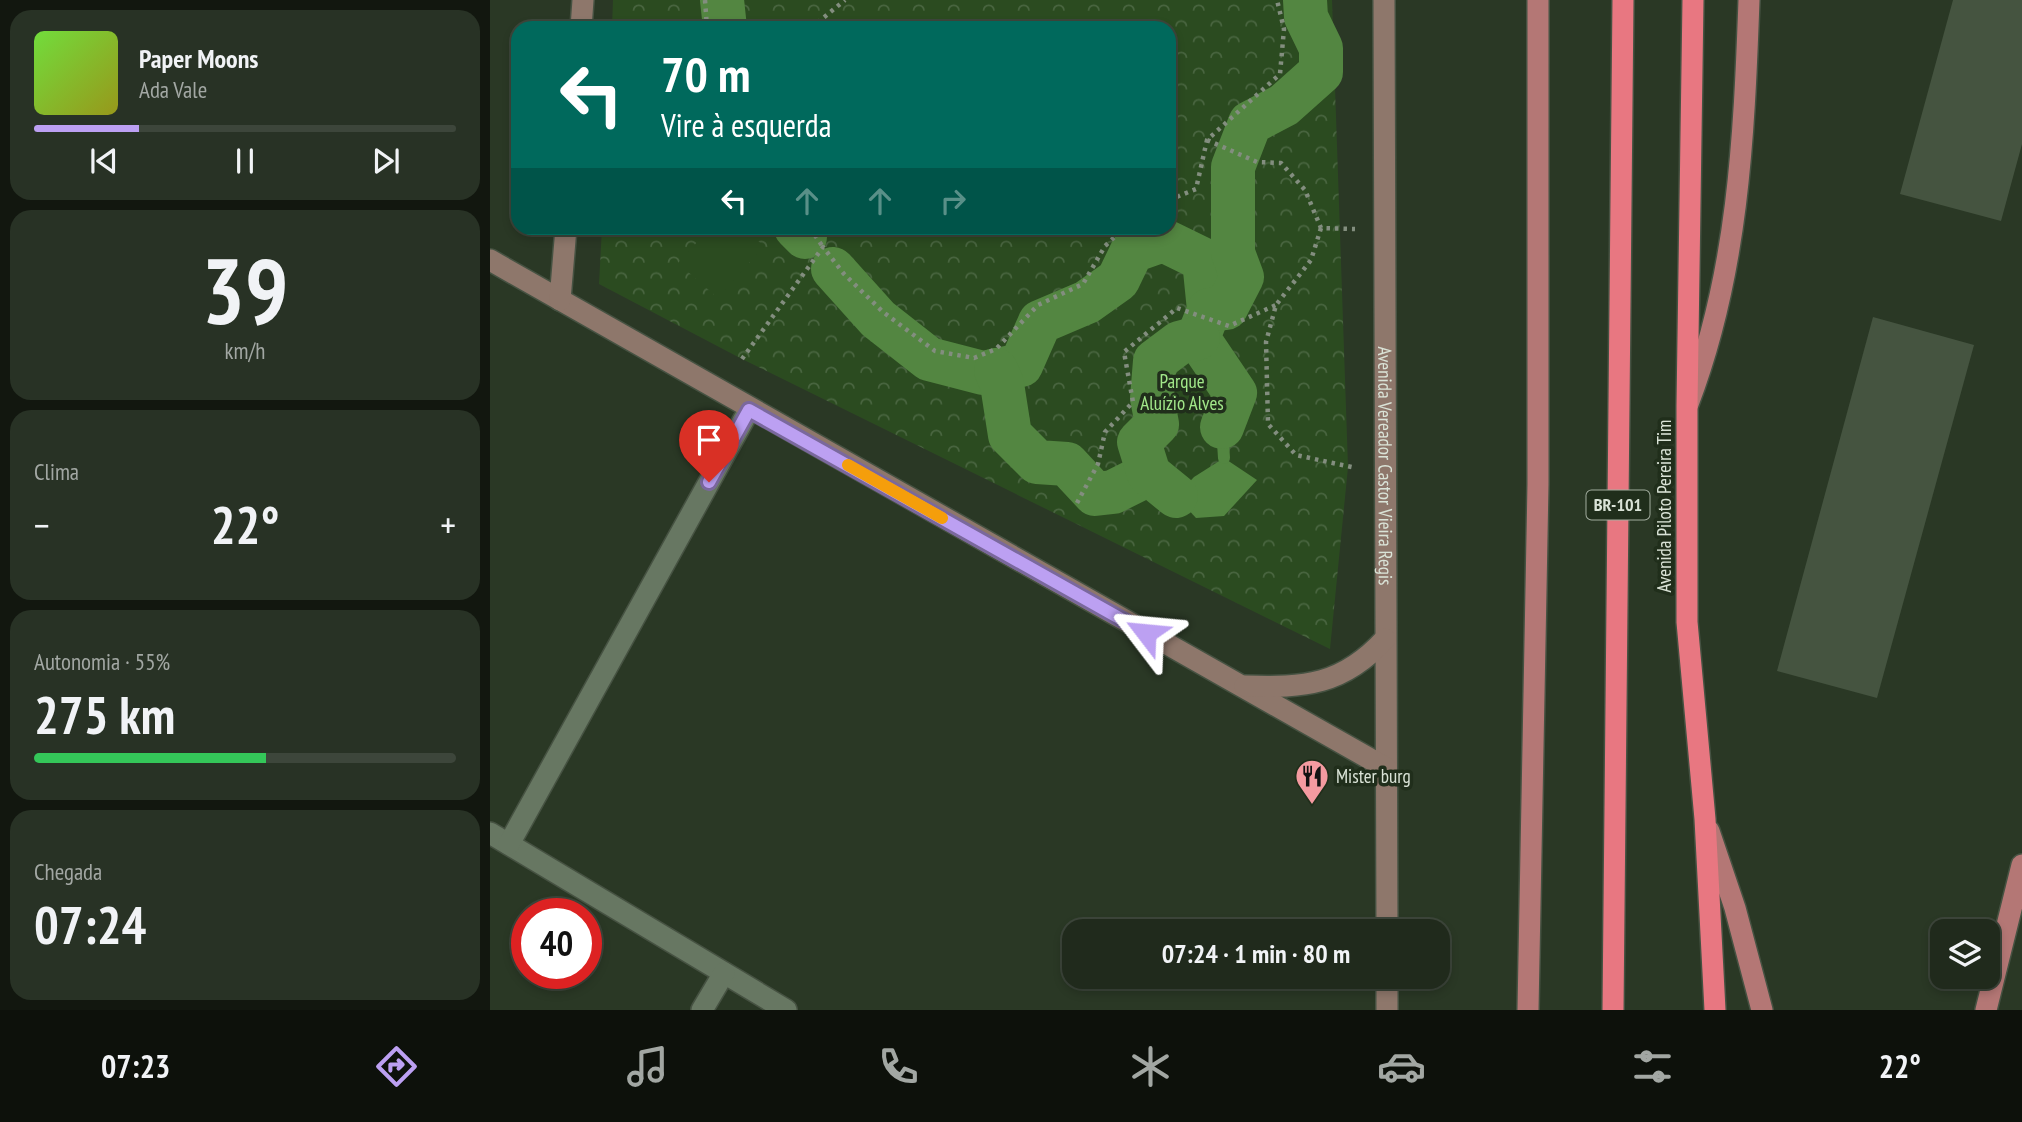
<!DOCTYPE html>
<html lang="pt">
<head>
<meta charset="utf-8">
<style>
	:root { --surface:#202a1c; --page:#283225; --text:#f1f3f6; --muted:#a2a7a3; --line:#3d463b; --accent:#bca0f2 }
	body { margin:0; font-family:"PT Sans Narrow",sans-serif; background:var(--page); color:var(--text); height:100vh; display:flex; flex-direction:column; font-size:26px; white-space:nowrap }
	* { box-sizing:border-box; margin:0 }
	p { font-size:23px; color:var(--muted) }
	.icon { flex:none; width:38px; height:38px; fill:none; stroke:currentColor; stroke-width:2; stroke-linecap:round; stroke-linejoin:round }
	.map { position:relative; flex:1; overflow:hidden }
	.drawer { display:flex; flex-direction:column; gap:10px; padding:10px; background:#12170f; width:490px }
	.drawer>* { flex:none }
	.top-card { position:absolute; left:21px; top:21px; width:665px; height:214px; border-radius:21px; box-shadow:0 4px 10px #0003,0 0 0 2px var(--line); background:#00695c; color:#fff; overflow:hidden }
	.controls { position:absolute; left:1440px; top:919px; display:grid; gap:14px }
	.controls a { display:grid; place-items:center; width:70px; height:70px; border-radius:14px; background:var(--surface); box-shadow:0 4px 10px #0003,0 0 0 2px var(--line); font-size:35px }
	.speed { position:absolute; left:21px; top:898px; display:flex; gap:14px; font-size:35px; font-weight:700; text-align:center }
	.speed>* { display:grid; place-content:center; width:91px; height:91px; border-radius:50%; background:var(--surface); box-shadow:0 4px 10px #0003,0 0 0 2px var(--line); line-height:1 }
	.speed .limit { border:10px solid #d22; background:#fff; color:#111 }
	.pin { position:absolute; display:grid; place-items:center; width:60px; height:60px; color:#fff; margin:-72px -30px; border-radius:50% 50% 50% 0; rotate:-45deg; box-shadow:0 0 7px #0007 }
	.pin .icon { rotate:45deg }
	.me { position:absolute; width:77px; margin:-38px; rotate:299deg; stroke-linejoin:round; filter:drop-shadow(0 0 5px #0008) }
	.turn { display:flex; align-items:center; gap:24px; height:147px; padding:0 35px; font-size:32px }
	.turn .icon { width:91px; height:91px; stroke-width:2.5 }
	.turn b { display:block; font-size:49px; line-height:60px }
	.lanes { display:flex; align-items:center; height:66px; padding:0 35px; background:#0003; justify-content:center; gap:35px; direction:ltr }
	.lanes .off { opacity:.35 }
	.big { font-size:52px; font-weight:700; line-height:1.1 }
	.drawer .card { flex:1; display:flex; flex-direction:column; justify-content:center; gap:10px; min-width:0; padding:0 24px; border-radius:21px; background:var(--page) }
	.drawer .dial { align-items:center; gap:0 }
	.dial b { font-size:91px; line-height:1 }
	.song { display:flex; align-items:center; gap:21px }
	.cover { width:84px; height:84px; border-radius:10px; background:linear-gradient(135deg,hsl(100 70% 55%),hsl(60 70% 35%)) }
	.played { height:7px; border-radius:4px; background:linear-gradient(90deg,var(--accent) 25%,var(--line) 25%) }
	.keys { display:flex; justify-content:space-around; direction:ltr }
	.heat { display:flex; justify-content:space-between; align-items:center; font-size:38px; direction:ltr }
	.charge { height:10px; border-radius:5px; background:linear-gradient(90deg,#34c759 55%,var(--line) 0) }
	.trip { position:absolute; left:572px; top:919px; width:388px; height:70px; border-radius:21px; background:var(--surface); box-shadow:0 4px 10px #0003,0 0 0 2px var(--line); font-weight:700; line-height:70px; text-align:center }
	.tab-bar { display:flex; height:112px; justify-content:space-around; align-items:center; background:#0d110b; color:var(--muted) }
	.tab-bar .icon { width:49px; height:49px }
	.tab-bar .selected { color:var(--accent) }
	.tab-bar b { font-size:32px; color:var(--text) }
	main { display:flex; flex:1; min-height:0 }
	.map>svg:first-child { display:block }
	.park { fill:url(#park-crowns) }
	.pitch { fill:#2b4b20 }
	.water { fill:#538641 }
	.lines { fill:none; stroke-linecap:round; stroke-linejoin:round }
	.stream { stroke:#538641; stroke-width:12 }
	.canal { stroke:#538641; stroke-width:44 }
	.building { fill:#455440 }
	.street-casing { stroke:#465242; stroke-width:24 }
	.secondary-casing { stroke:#465242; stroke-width:24 }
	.primary-casing { stroke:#465242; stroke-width:24 }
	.highway-casing { stroke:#465242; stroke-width:24 }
	.path { stroke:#838e7f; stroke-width:4.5; stroke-dasharray:3.5 5; stroke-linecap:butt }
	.street { stroke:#677762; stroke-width:21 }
	.secondary { stroke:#8e776b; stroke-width:21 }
	.primary { stroke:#b47775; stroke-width:21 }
	.highway { stroke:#e87781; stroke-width:21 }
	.route-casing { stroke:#7a689d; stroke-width:18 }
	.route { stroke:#bca0f2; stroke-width:12 }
	.slow { stroke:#f59e0b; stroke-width:12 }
	.labels { text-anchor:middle; stroke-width:7; stroke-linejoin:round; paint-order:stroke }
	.shield { fill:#202e1b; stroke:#a2ad9f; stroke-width:2 }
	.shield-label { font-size:18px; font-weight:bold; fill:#dae3d7 }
	.park-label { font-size:19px; fill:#a2e88a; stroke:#202e1b }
	.street-label { font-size:19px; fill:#dae3d7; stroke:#202e1b }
	.poi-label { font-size:19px; fill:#dae3d7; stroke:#202e1b; text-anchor:start }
</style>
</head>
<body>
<main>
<section class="drawer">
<div class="card">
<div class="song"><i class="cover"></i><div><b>Paper Moons</b><p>Ada Vale</p></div></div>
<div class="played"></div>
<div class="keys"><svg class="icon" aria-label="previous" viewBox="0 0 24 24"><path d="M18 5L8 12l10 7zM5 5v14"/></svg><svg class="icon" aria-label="pause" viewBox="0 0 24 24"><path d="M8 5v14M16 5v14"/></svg><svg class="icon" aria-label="next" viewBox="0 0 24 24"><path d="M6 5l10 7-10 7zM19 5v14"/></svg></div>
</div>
<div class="card dial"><b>39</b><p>km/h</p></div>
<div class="card"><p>Clima</p>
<div class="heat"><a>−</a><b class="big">22°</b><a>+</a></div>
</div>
<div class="card"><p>Autonomia · 55%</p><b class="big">275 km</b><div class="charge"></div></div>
<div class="card"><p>Chegada</p><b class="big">07:24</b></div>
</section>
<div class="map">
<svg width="1532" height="1010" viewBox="0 0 1532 1010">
	<defs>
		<pattern id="park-crowns" width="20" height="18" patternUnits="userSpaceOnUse" patternTransform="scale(1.75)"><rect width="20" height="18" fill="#2b4b20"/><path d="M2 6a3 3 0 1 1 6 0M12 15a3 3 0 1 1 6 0" fill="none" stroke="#496540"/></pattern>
	</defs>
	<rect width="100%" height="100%" fill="#2a3825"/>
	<path class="park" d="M123 0H842L858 467 840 649 252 359 109 284 112 228H679V28H122Z"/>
	<path class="pitch" d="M220 228H253L274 246 228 298 188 263Z"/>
	<path class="water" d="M734 458 767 480 734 516 706 518 686 496 704 477Z"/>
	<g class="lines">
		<path class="stream" d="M732 427 734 458"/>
		<g class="canal">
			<path d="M232 0 235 28"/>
			<path d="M306 228 315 237"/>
			<path d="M343 269 388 319 439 359 493 373 531 365 550 322 597 302 628 280 642 251 673 240 714 260 719 310 708 338 745 393 732 427"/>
			<path d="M719 310 736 308 752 277 743 253V167L760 123 794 105 831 72V48L816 17 815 0"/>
			<path d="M506 370 512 384 520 435 547 462 577 464 605 494 623 492 659 474"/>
			<path d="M686 496 659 474 649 442 667 424 662 398 665 361 689 343 708 338"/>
		</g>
	</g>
	<g class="building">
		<path d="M1463 0H1532V144L1511 221 1410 194Z"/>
		<path d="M1383 317 1484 345 1387 698 1287 671Z"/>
	</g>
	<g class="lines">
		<defs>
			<g id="street">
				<path d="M0 833 296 1010"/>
				<path d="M19 844 259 410"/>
				<path d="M212 1010 234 973"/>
			</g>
			<g id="secondary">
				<path id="s1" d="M894 0 897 931"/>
				<path d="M91 28 93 0"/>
				<path d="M0 260 896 768"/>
				<path d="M70 300 76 228"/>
				<path d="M755 686C815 688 853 685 895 639"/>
				<path d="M897 976V1010"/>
			</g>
			<g id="primary">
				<path d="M1198 404C1248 273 1254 139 1259 0"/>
				<path d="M1219 831 1245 908 1272 1010"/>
				<path d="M1038 1010 1048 484V0"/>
				<path d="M1496 1010 1532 865"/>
			</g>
			<g id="highway">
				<path d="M1203 0 1197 406V622L1215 819 1225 1010"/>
				<path d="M1123 1010 1133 0"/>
			</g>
		</defs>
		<use href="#street" class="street-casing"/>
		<use href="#secondary" class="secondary-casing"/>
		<use href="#primary" class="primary-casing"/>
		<use href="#highway" class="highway-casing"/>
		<g class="path">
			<path d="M215 0 217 28"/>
			<path d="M321 28 355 0"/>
			<path d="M717 140 767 162 791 163 815 190 831 228 865 229"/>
			<path d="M679 200 706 189 717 140 790 74 794 29 787 0"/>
			<path d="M320 228 333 247"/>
			<path d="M831 228 821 260 786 305 776 342 778 424 806 455 866 468"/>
			<path d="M112 230 124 228"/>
			<path d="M252 359 333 247 354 274 393 312 445 351 484 358 506 349 548 305 593 284 615 246 634 228"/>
			<path d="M587 503 608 464 615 432 643 402 634 352 687 308 739 326 786 305"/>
		</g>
		<use href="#street" class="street"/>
		<use href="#secondary" class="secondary"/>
		<use href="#primary" class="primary"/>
		<use href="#highway" class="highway"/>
	</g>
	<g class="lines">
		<defs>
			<path id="route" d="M219 482 259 410 656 633"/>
		</defs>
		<use href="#route" class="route-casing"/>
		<use href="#route" class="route"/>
		<path class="slow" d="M358 465 452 518"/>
	</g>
	<defs>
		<symbol id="restaurant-pin" viewBox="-11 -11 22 30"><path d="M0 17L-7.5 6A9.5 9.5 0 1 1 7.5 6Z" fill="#f49aa0" stroke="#202e1b"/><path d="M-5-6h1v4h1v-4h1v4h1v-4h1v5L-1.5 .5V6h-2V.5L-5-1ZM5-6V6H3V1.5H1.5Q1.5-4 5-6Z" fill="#111"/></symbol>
	</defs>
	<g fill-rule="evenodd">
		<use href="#restaurant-pin" x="803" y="757" width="38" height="52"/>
	</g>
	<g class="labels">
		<rect class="shield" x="1096.5" y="490.5" width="63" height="29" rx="5"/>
		<g class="shield-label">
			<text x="1128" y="511">BR-101</text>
		</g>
		<g class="park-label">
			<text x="692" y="388">Parque<tspan x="692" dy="22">Aluízio Alves</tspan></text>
		</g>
		<g class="street-label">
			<text dy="7" stroke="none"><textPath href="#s1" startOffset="466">Avenida Vereador Castor Vieira Regis</textPath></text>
			<text transform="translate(1174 506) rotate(-90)" y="7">Avenida Piloto Pereira Tim</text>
		</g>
		<g class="poi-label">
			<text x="846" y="783">Mister burg</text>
		</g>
	</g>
</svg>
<div class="controls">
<a><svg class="icon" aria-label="layers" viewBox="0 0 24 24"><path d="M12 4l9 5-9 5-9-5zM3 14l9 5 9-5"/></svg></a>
</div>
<div class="speed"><div class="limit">40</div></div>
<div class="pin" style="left:219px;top:482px;background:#d93025"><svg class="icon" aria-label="arrive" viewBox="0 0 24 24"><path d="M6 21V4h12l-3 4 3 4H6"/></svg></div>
<svg class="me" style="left:656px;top:633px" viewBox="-20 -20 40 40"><path d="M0-17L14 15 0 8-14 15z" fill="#bca0f2" stroke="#fff" stroke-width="4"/></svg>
<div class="trip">07:24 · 1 min · 80 m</div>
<div class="top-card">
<div class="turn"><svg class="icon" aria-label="left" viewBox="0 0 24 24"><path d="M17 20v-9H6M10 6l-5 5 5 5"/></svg><div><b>70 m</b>Vire à esquerda</div></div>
<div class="lanes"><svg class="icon" aria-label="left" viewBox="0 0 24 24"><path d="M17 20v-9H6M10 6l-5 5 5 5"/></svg><svg class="icon off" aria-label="ahead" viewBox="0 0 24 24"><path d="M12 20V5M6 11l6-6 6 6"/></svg><svg class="icon off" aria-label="ahead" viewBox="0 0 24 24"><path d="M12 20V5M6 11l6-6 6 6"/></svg><svg class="icon off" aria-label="right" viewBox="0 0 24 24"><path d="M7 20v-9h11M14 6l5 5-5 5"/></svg></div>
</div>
</div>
</main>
<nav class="tab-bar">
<b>07:23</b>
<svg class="icon selected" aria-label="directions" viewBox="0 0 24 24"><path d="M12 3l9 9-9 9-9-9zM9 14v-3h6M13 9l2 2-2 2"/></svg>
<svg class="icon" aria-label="music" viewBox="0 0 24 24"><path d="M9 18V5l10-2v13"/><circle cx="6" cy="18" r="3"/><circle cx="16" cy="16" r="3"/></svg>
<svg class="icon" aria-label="phone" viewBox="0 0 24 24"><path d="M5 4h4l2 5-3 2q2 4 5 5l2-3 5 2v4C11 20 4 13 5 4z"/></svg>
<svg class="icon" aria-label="climate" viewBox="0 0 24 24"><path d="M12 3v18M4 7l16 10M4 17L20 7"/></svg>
<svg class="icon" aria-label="car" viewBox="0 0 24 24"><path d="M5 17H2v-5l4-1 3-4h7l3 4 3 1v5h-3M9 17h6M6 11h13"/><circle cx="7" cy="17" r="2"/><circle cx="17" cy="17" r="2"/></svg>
<svg class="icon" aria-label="filters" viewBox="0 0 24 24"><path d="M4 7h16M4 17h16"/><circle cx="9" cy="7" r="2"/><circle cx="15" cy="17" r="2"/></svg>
<b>22°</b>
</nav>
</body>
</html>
